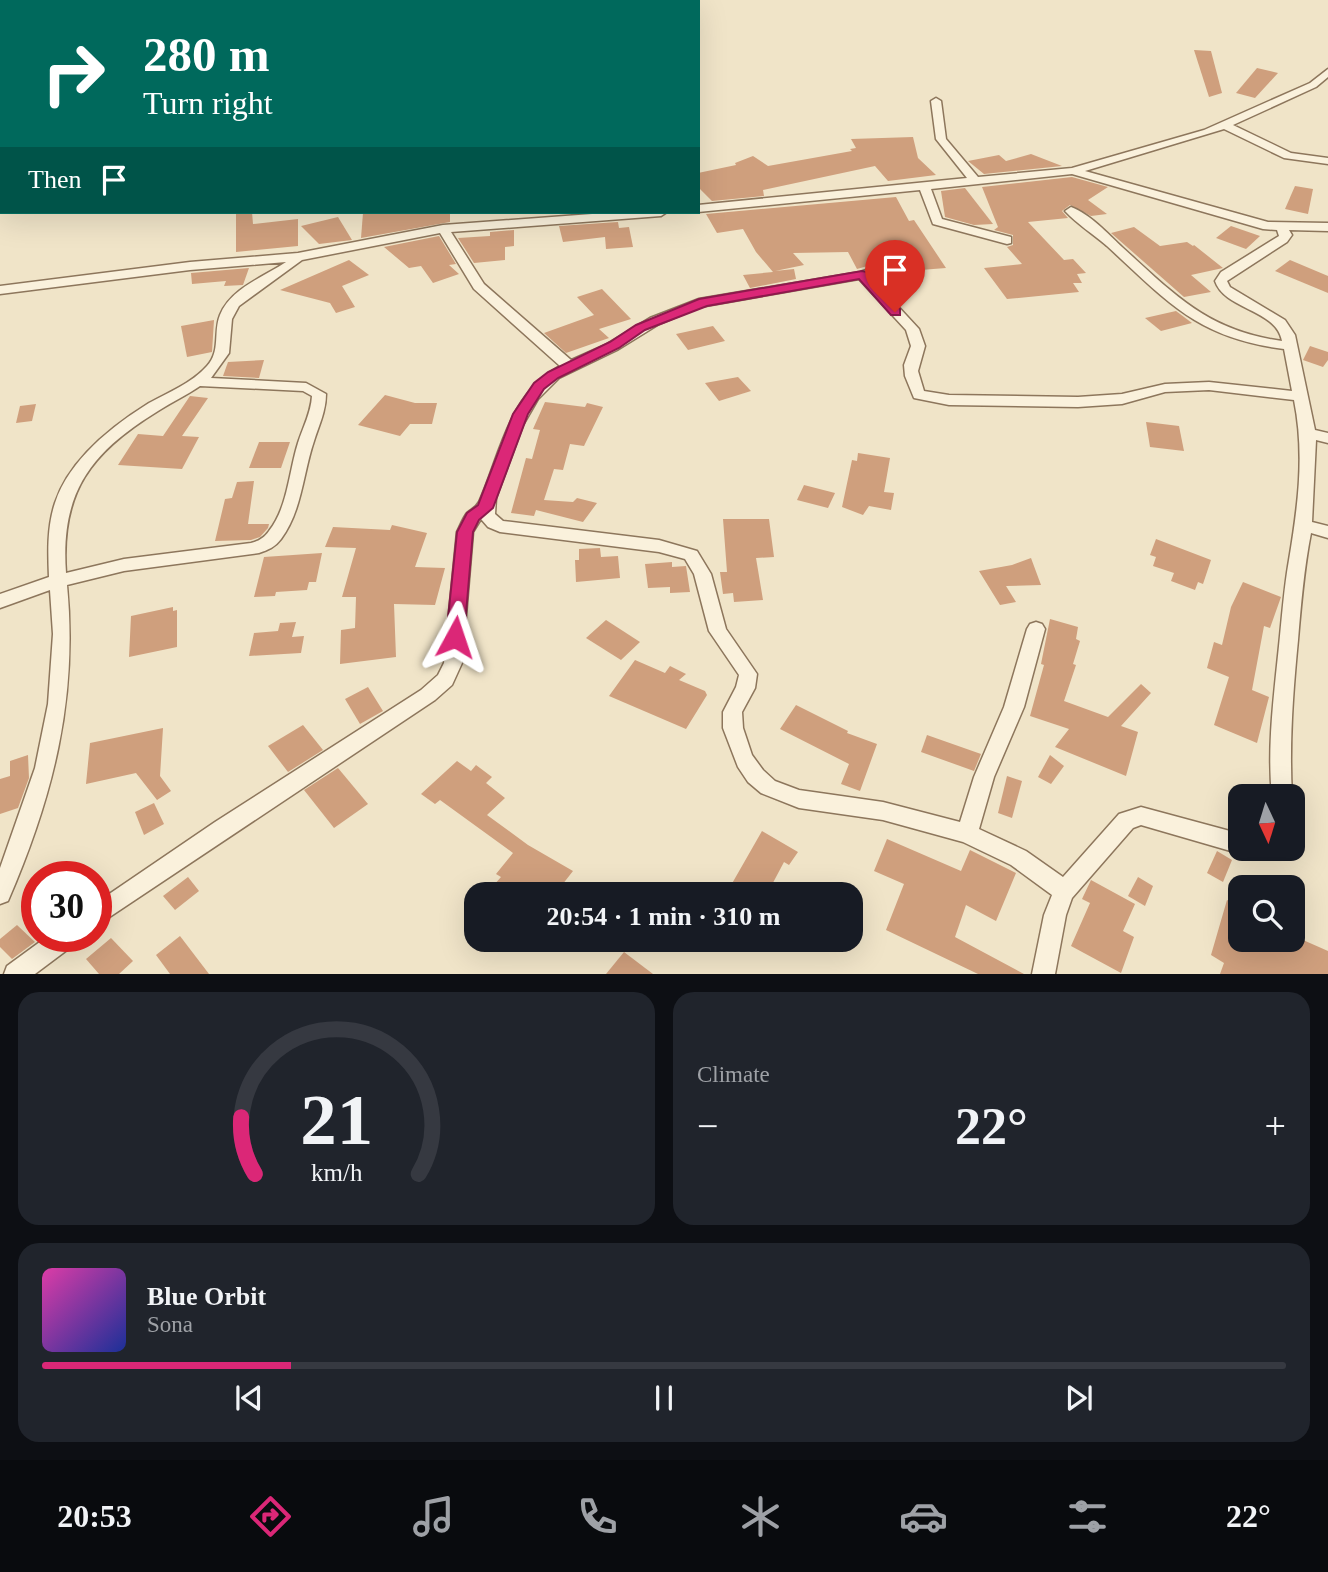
<!DOCTYPE html>
<html lang="en">
<head>
<meta charset="utf-8">
<style>
	:root { --surface:#171b24; --page:#20242c; --text:#f1f3f6; --muted:#9ea1a6; --line:#363941; --accent:#db2777 }
	body { margin:0; font-family:"Times New Roman",serif; background:var(--page); color:var(--text); height:100vh; display:flex; flex-direction:column; font-size:26px; white-space:nowrap }
	* { box-sizing:border-box; margin:0 }
	p { font-size:23px; color:var(--muted) }
	.icon { flex:none; width:38px; height:38px; fill:none; stroke:currentColor; stroke-width:2; stroke-linecap:round; stroke-linejoin:round }
	.map { position:relative; height:974px; overflow:hidden }
	.details { display:flex; flex-direction:column; gap:18px; padding:18px; background:#0d0f14; flex:1 }
	.details>* { flex:none }
	.banner { position:absolute; left:0px; top:0px; width:700px; height:214px; box-shadow:0 7px 28px #0002; background:#00695c; color:#fff; overflow:hidden }
	.needle { width:46px; rotate:176deg }
	.fabs { position:absolute; left:1228px; top:784px; display:grid; gap:14px }
	.fabs a { display:grid; place-items:center; width:77px; height:77px; border-radius:14px; background:var(--surface); box-shadow:0 7px 28px #0002; font-size:35px }
	.speed { position:absolute; left:21px; top:861px; display:flex; gap:14px; font-size:35px; font-weight:700; text-align:center }
	.speed>* { display:grid; place-content:center; width:91px; height:91px; border-radius:50%; background:var(--surface); box-shadow:0 7px 28px #0002; line-height:1 }
	.speed .limit { border:10px solid #d22; background:#fff; color:#111 }
	.pin { position:absolute; display:grid; place-items:center; width:60px; height:60px; color:#fff; margin:-72px -30px; border-radius:50% 50% 50% 0; rotate:-45deg; box-shadow:0 0 7px #0007 }
	.pin .icon { rotate:45deg }
	.me { position:absolute; width:77px; margin:-38px; rotate:5deg; stroke-linejoin:round; filter:drop-shadow(0 0 5px #0008) }
	.turn { display:flex; align-items:center; gap:24px; height:147px; padding:0 28px; font-size:32px }
	.turn .icon { width:91px; height:91px; stroke-width:2.5 }
	.turn b { display:block; font-size:49px; line-height:60px }
	.then { display:flex; align-items:center; height:66px; padding:0 28px; background:#0003; gap:14px; font-size:26px }
	.big { font-size:52px; font-weight:600; line-height:1.1 }
	.details .widget { flex:1; display:flex; flex-direction:column; justify-content:center; gap:10px; min-width:0; padding:0 24px; border-radius:21px; background:var(--page) }
	.details .dial { align-items:center; gap:0 }
	.dial svg { height:182px; overflow:visible; fill:none; stroke:var(--line); stroke-width:7; stroke-linecap:round; text-anchor:middle }
	.dial text { fill:var(--text); stroke:none }
	.song { display:flex; align-items:center; gap:21px }
	.cover { width:84px; height:84px; border-radius:10px; background:linear-gradient(135deg,hsl(320 70% 55%),hsl(230 70% 35%)) }
	.played { height:7px; border-radius:4px; background:linear-gradient(90deg,var(--accent) 20%,var(--line) 20%) }
	.keys { display:flex; justify-content:space-around; direction:ltr }
	.heat { display:flex; justify-content:space-between; align-items:center; font-size:38px; direction:ltr }
	.details .tiles { flex:1; display:grid; gap:18px; grid-template-columns:1fr 1fr }
	.widget:last-child { grid-column:span 2 }
	.trip { position:absolute; left:464px; top:882px; width:399px; height:70px; border-radius:21px; background:var(--surface); box-shadow:0 7px 28px #0002; font-weight:600; line-height:70px; text-align:center }
	.dock { display:flex; height:112px; justify-content:space-around; align-items:center; background:#090b0e; color:var(--muted) }
	.dock .icon { width:49px; height:49px }
	.dock .active { color:var(--accent) }
	.dock b { font-size:32px; color:var(--text) }
	.map>svg:first-child { display:block }
	.building { fill:#cf9f7d }
	.lines { fill:none; stroke-linecap:round; stroke-linejoin:round }
	.minor-casing { stroke:#8d765c; stroke-width:3 }
	.minor { fill:#faf1dc; fill-rule:evenodd }
	.route { fill:#db2777; stroke:#8e194d; stroke-width:2 }
</style>
</head>
<body>
<div class="map">
<svg width="1328" height="974" viewBox="0 0 1328 974">
	<rect width="100%" height="100%" fill="#f0e4c8"/>
	<g class="building">
		<path d="M1194 50 1211 51 1222 93 1209 97Z"/>
		<path d="M1257 68 1278 73 1255 98 1236 93Z"/>
		<path d="M913 137 918 158 936 175 888 181 875 166 763 190 764 196 712 201 698 187V173L736 165 735 163 753 156 768 166 852 151 850 149 856 148 851 139Z"/>
		<path d="M1031 154 1062 166 984 174 968 161 999 155 1006 161Z"/>
		<path d="M1072 177 1108 187 1088 200 1107 214 1091 216 1070 205 1062 211 1068 218 1028 222 1064 260 1073 259 1086 273 1077 274 1082 283H1073L1079 292 1007 299 984 268 1022 264 1007 247 1013 245V235L994 230 998 227 982 187Z"/>
		<path d="M1295 186 1313 189 1308 214 1285 209Z"/>
		<path d="M965 188 993 224 974 225 945 217 941 191Z"/>
		<path d="M896 197 909 221 914 220 946 268 895 272 915 289 897 294 877 277 909 268 910 257 903 256 857 269 848 252 793 253 804 265 775 271 794 269 796 279 750 288 743 275 773 272 756 252 743 229 717 233 706 214Z"/>
		<path d="M252 212 253 224 298 219V246L236 252V213Z"/>
		<path d="M383 212H450V222L361 238 363 213Z"/>
		<path d="M338 217 352 240 319 244 301 226Z"/>
		<path d="M618 222 619 228 629 227 633 247 606 249 605 237 563 242 559 226Z"/>
		<path d="M1231 226 1260 236 1246 249 1216 238Z"/>
		<path d="M1134 227 1160 246 1187 242 1193 246 1194 245 1223 268 1191 275 1211 292 1184 297 1111 233Z"/>
		<path d="M514 230V246L505 247V260L474 263 458 238 490 236V232Z"/>
		<path d="M439 236 456 264 449 265 459 274 433 283 421 266 409 268 384 247Z"/>
		<path d="M349 260 369 275 342 286 355 307 336 313 330 303 280 290Z"/>
		<path d="M1290 260 1328 276V293L1275 271Z"/>
		<path d="M249 268 243 285 224 286 226 281 192 284 191 273Z"/>
		<path d="M602 289 631 319 599 329 609 338 566 353 544 333 594 315 577 297Z"/>
		<path d="M1176 311 1192 323 1161 331 1145 318Z"/>
		<path d="M214 320 212 352 187 357 181 326Z"/>
		<path d="M713 326 725 341 688 350 676 334Z"/>
		<path d="M1310 346 1328 352V360L1323 367 1303 360Z"/>
		<path d="M264 360 259 378 223 376 228 362Z"/>
		<path d="M738 377 751 391 719 401 705 383Z"/>
		<path d="M385 395 415 403H437L432 424H410L400 436 358 425Z"/>
		<path d="M190 396 208 398 182 436 199 437 182 469 118 465 138 434 163 436Z"/>
		<path d="M545 402 585 407 587 403 603 407 584 446 570 444 563 470 554 469 544 500 573 502 577 498 597 503 583 522 536 510 534 516 511 513 526 458 532 459 540 430 533 429Z"/>
		<path d="M36 404 32 421 16 423 20 406Z"/>
		<path d="M1146 422 1179 426 1184 451 1150 447Z"/>
		<path d="M259 442H290L281 468H249Z"/>
		<path d="M858 453 890 458 884 492 894 493 891 510 869 506 863 515 842 507 852 460 857 461Z"/>
		<path d="M254 481 248 524H269L268 528 260 537 251 540 215 541 225 499 232 498 237 482Z"/>
		<path d="M804 485 835 493 828 508 797 500Z"/>
		<path d="M723 519H769L774 557 756 558 763 600 734 602 733 593 723 594 720 572H727Z"/>
		<path d="M392 525 427 533 415 567 445 568 435 605 394 604 396 657 340 664 341 630 355 628 356 597H342L356 548 325 547 333 527 390 530Z"/>
		<path d="M1156 539 1211 560 1203 584 1198 582 1195 590 1171 581 1174 573 1153 566 1156 557 1150 555Z"/>
		<path d="M600 548 601 557 618 556 620 578 576 582 575 560H579V549Z"/>
		<path d="M322 553 316 582H309L307 590 276 592 275 596 254 597 264 557Z"/>
		<path d="M1031 558 1041 585 1006 586 1016 602 1000 605 979 571 1012 565Z"/>
		<path d="M672 562V567L686 566 690 592 670 593V587L648 588 645 564Z"/>
		<path d="M1243 582 1281 597 1270 628 1264 626 1252 690 1269 697 1257 743 1214 725 1229 677 1207 668 1214 642 1222 645 1231 607Z"/>
		<path d="M173 607V611L177 610V647L129 657 131 616Z"/>
		<path d="M1050 619 1078 627 1076 639 1080 641 1073 664 1076 665 1064 701 1108 717 1141 684 1151 693 1121 726 1138 732 1126 776 1055 747 1069 729 1030 716 1044 665 1041 664Z"/>
		<path d="M606 620 640 642 621 660 586 638Z"/>
		<path d="M296 622 292 637 304 636 301 653 249 656 254 633 278 631 280 623Z"/>
		<path d="M635 660 665 673 670 666 686 674 679 680 705 691 707 695 686 729 609 696Z"/>
		<path d="M368 687 383 711 360 724 345 699Z"/>
		<path d="M796 705 848 731 847 733 877 744 860 791 841 784 849 764 780 729Z"/>
		<path d="M303 725 323 750 288 772 268 746Z"/>
		<path d="M163 728 160 776 171 791 157 800 136 773 86 784 90 743Z"/>
		<path d="M927 735 981 754 974 771 921 752Z"/>
		<path d="M28 755 29 778 18 808 0 814V779L10 776V761Z"/>
		<path d="M1050 755 1064 766 1051 784 1038 777Z"/>
		<path d="M457 761 471 771 476 765 492 777 486 783 505 798 487 815 528 845 573 871 555 894H486L501 877 496 874 513 853 440 800 435 804 421 794Z"/>
		<path d="M338 768 368 804 334 828 304 790Z"/>
		<path d="M1007 776 1022 781 1012 818 998 813Z"/>
		<path d="M154 803 164 824 144 835 135 812Z"/>
		<path d="M762 831 798 852 789 865 784 862 767 894H726Z"/>
		<path d="M887 839 961 871 970 850 1016 873 996 921 966 905 955 937 1024 974H978L886 930 904 884 874 871Z"/>
		<path d="M1217 851 1232 860 1223 882 1207 873Z"/>
		<path d="M188 877 199 891 175 910 163 896Z"/>
		<path d="M1138 877 1153 886 1145 906 1128 896Z"/>
		<path d="M1091 880 1135 904 1123 931 1134 937 1121 973 1071 946 1090 903 1082 899Z"/>
		<path d="M1227 900 1241 907V940H1303L1328 951V974H1220L1224 963 1211 955Z"/>
		<path d="M17 925 35 942 12 959 0 947V939Z"/>
		<path d="M180 936 209 974H170L156 955Z"/>
		<path d="M111 938 133 961 119 974H99L86 959Z"/>
		<path d="M624 952 653 974H606Z"/>
	</g>
	<g class="lines">
		<defs>
			<g id="minor">
				<path d="M1328 69V77L1316 87 1233 125 1291 153 1328 158V164L1284 158 1224 129 1085 171 1268 222 1328 223V231L1289 230 1292 235 1287 242 1227 281 1230 287 1285 320 1295 335 1315 430 1328 433V443L1316 440 1312 522 1328 526V538L1311 533C1304 568 1301 604 1298 640 1293 692 1289 744 1292 796H1272C1267 747 1274 695 1279 646 1282 617 1284 588 1289 560 1298 506 1305 454 1294 400L1209 390 1165 392 1122 404 1078 407 949 405 914 398 905 376 904 365 911 346 906 330 859 279 700 307 659 324 617 350 559 378 538 399 523 425 496 498 495 514 503 521 659 540 697 551 711 574 726 629 757 674 755 688 742 712 743 728 752 755 763 770 775 781 799 790 883 802 960 822 974 777 1004 707 1027 629 1030 624 1036 622 1042 624 1045 629 1024 707 994 777 979 829 1026 851 1063 877 1119 814 1141 807 1241 834V849H1249L1241 854 1141 825 1133 828 1072 898 1066 915 1055 974H1032L1044 915 1052 895 1011 865 963 842 883 820 799 808 761 793 748 782 738 767 723 728V712L736 687 739 675 709 631 694 574 685 559 659 552 500 532 488 527 481 519 473 532 462 663 452 685 435 700 96 926V903L215 822 421 690 438 675 444 663 457 532C460 526 463 518 467 513 471 509 476 508 479 502 501 453 508 394 560 366L474 289 440 233 302 260 239 306 232 319 229 353 211 378 306 383 326 394C326 411 319 425 314 441 303 473 302 511 281 539 275 547 268 550 259 553L124 571 67 585C78 699 53 797 8 901L0 904V868L35 768 48 704 53 634 50 590 0 608V594L49 577C48 553 47 527 55 503 69 460 112 426 149 403 169 392 192 383 207 366 221 351 213 332 220 315 231 288 264 277 286 262L190 270 0 294V286L190 262 298 253 443 225 619 212H667L661 216 451 232 484 284 571 360 607 344 650 318 699 299 860 272 904 258 908 259V265L870 276 919 329 925 346 918 371 924 391 949 395 1078 397 1122 394 1165 384 1209 382 1292 391 1284 349C1197 338 1168 302 1107 246 1093 234 1077 224 1065 211L1071 207C1090 214 1108 234 1122 247 1175 295 1208 331 1282 341 1276 309 1225 310 1215 281L1221 272 1279 236 1277 230 1263 229 1072 174 931 189 942 219 1011 237V243L1007 244 933 224 920 190 698 212H695H698V205L967 178 936 139 931 101 936 98 941 101 946 139 978 177 1072 168 1204 130 1310 83ZM200 386 303 391 312 396C311 413 303 427 298 443 289 471 288 507 269 531 264 538 259 541 251 543L124 559 66 573C60 492 91 452 158 411 172 402 187 395 200 386Z"/>
				<path d="M48 936H78L75 944 35 974H4L7 966Z"/>
			</g>
		</defs>
		<use href="#minor" class="minor-casing"/>
		<use href="#minor" class="minor"/>
	</g>
	<path class="route" d="M862 271 867 272 900 309V315H891L859 279 707 306 645 330 619 348 558 378 544 389 528 414 493 508 479 520 473 532 464 637 462 642H449L446 637 457 532 467 513 478 505 513 414 534 383 548 372 610 342 636 325 699 299Z"/>
</svg>
<div class="fabs">
<a><svg class="needle" viewBox="-14 -14 28 28"><path d="M0-13l5 13h-10z" fill="#e53935"/><path d="M0 13l5-13h-10z" fill="#9ea1a6"/></svg></a>
<a><svg class="icon" aria-label="search" viewBox="0 0 24 24"><circle cx="10" cy="10" r="6"/><path d="M15 15l6 6"/></svg></a>
</div>
<div class="speed"><div class="limit">30</div></div>
<div class="pin" style="left:895px;top:312px;background:#d93025"><svg class="icon" aria-label="arrive" viewBox="0 0 24 24"><path d="M6 21V4h12l-3 4 3 4H6"/></svg></div>
<svg class="me" style="left:455px;top:637px" viewBox="-20 -20 40 40"><path d="M0-17L14 15 0 8-14 15z" fill="#db2777" stroke="#fff" stroke-width="4"/></svg>
<div class="trip">20:54 · 1 min · 310 m</div>
<div class="banner">
<div class="turn"><svg class="icon" aria-label="right" viewBox="0 0 24 24"><path d="M7 20v-9h11M14 6l5 5-5 5"/></svg><div><b>280 m</b>Turn right</div></div>
<div class="then">Then<svg class="icon" aria-label="arrive" viewBox="0 0 24 24"><path d="M6 21V4h12l-3 4 3 4H6"/></svg></div>
</div>
</div>
<section class="details">
<div class="tiles">
<div class="widget dial"><svg viewBox="0 0 100 80">
<path d="M14 69A42 42 0 1 1 86 69"/>
<path d="M14 69A42 42 0 0 1 8 44" stroke="#db2777"/>
<text x="50" y="56" font-size="32" font-weight="700">21</text>
<text x="50" y="72" font-size="11">km/h</text>
</svg></div>
<div class="widget"><p>Climate</p>
<div class="heat"><a>−</a><b class="big">22°</b><a>+</a></div>
</div>
<div class="widget">
<div class="song"><i class="cover"></i><div><b>Blue Orbit</b><p>Sona</p></div></div>
<div class="played"></div>
<div class="keys"><svg class="icon" aria-label="previous" viewBox="0 0 24 24"><path d="M18 5L8 12l10 7zM5 5v14"/></svg><svg class="icon" aria-label="pause" viewBox="0 0 24 24"><path d="M8 5v14M16 5v14"/></svg><svg class="icon" aria-label="next" viewBox="0 0 24 24"><path d="M6 5l10 7-10 7zM19 5v14"/></svg></div>
</div>
</div>
</section>
<nav class="dock">
<b>20:53</b>
<svg class="icon active" aria-label="directions" viewBox="0 0 24 24"><path d="M12 3l9 9-9 9-9-9zM9 14v-3h6M13 9l2 2-2 2"/></svg>
<svg class="icon" aria-label="music" viewBox="0 0 24 24"><path d="M9 18V5l10-2v13"/><circle cx="6" cy="18" r="3"/><circle cx="16" cy="16" r="3"/></svg>
<svg class="icon" aria-label="phone" viewBox="0 0 24 24"><path d="M5 4h4l2 5-3 2q2 4 5 5l2-3 5 2v4C11 20 4 13 5 4z"/></svg>
<svg class="icon" aria-label="climate" viewBox="0 0 24 24"><path d="M12 3v18M4 7l16 10M4 17L20 7"/></svg>
<svg class="icon" aria-label="car" viewBox="0 0 24 24"><path d="M5 17H2v-5l4-1 3-4h7l3 4 3 1v5h-3M9 17h6M6 11h13"/><circle cx="7" cy="17" r="2"/><circle cx="17" cy="17" r="2"/></svg>
<svg class="icon" aria-label="filters" viewBox="0 0 24 24"><path d="M4 7h16M4 17h16"/><circle cx="9" cy="7" r="2"/><circle cx="15" cy="17" r="2"/></svg>
<b>22°</b>
</nav>
</body>
</html>
